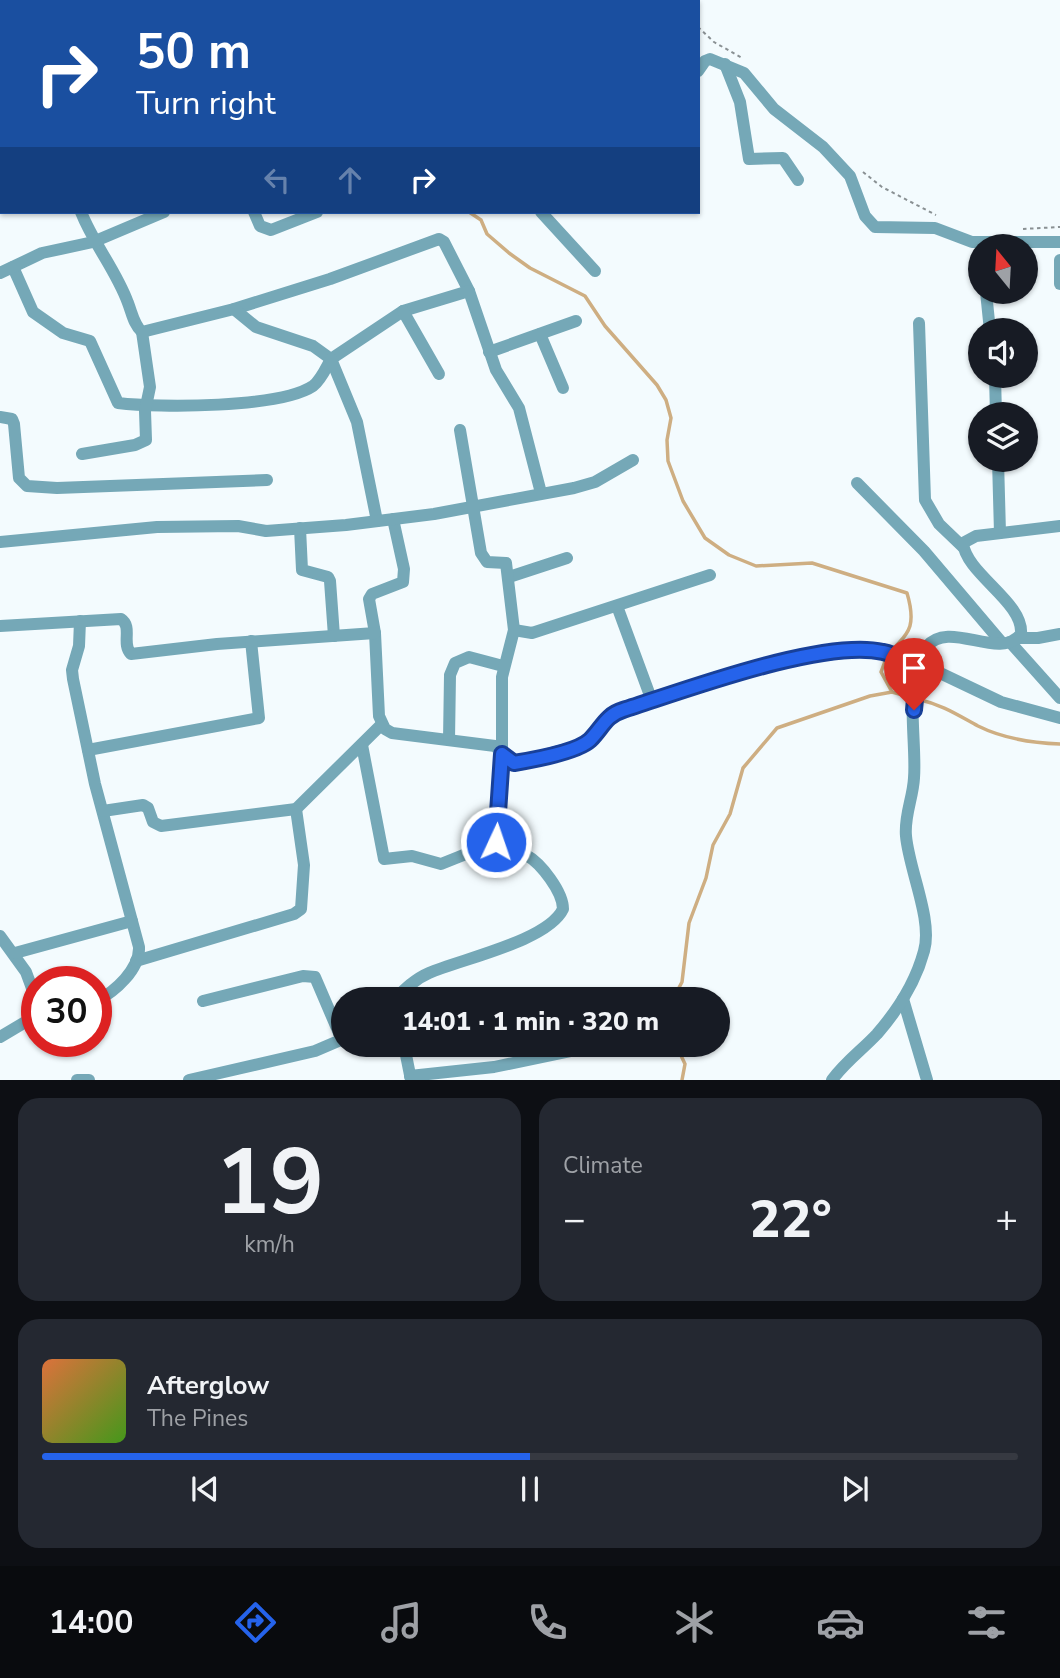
<!DOCTYPE html>
<html lang="en">
<head>
<meta charset="utf-8">
<style>
	:root { --surface:#171b24; --page:#242831; --text:#f1f3f6; --muted:#9ea1a6; --line:#363941; --accent:#2563eb }
	body { margin:0; font-family:"Nunito Sans",sans-serif; background:var(--page); color:var(--text); height:100vh; display:flex; flex-direction:column; font-size:26px; white-space:nowrap }
	* { box-sizing:border-box; margin:0 }
	p { font-size:23px; color:var(--muted) }
	.icon { flex:none; width:38px; height:38px; fill:none; stroke:currentColor; stroke-width:2; stroke-linecap:round; stroke-linejoin:round }
	.map { position:relative; height:1080px; overflow:hidden }
	.side { display:flex; flex-direction:column; gap:18px; padding:18px; background:#0d0f14; flex:1 }
	.side>* { flex:none }
	.hud { position:absolute; left:0px; top:0px; width:700px; height:214px; box-shadow:0 2px 5px #0004; background:#1a4fa0; color:#fff; overflow:hidden }
	.needle { width:46px; rotate:342deg }
	.controls { position:absolute; left:968px; top:234px; display:grid; gap:14px }
	.controls a { display:grid; place-items:center; width:70px; height:70px; border-radius:50%; background:var(--surface); box-shadow:0 2px 5px #0004; font-size:35px }
	.speed { position:absolute; left:21px; top:966px; display:flex; gap:14px; font-size:35px; font-weight:700; text-align:center }
	.speed>* { display:grid; place-content:center; width:91px; height:91px; border-radius:50%; background:var(--surface); box-shadow:0 2px 5px #0004; line-height:1 }
	.speed .limit { border:10px solid #d22; background:#fff; color:#111 }
	.pin { position:absolute; display:grid; place-items:center; width:60px; height:60px; color:#fff; margin:-72px -30px; border-radius:50% 50% 50% 0; rotate:-45deg; box-shadow:0 0 7px #0007 }
	.pin .icon { rotate:45deg }
	.me { position:absolute; width:77px; margin:-38px; rotate:3deg; stroke-linejoin:round; filter:drop-shadow(0 0 5px #0008) }
	.turn { display:flex; align-items:center; gap:24px; height:147px; padding:0 21px; font-size:32px }
	.turn .icon { width:91px; height:91px; stroke-width:2.5 }
	.turn b { display:block; font-size:49px; line-height:60px }
	.lanes { display:flex; align-items:center; height:66px; padding:0 21px; background:#0003; justify-content:center; gap:35px; direction:ltr }
	.lanes .off { opacity:.35 }
	.big { font-size:52px; font-weight:800; line-height:1.1 }
	.side .tile { flex:1; display:flex; flex-direction:column; justify-content:center; gap:10px; min-width:0; padding:0 24px; border-radius:21px; background:var(--page) }
	.side .dial { align-items:center; gap:0 }
	.dial b { font-size:91px; line-height:1 }
	.song { display:flex; align-items:center; gap:21px }
	.cover { width:84px; height:84px; border-radius:10px; background:linear-gradient(135deg,hsl(20 70% 55%),hsl(100 70% 35%)) }
	.played { height:7px; border-radius:4px; background:linear-gradient(90deg,var(--accent) 50%,var(--line) 50%) }
	.keys { display:flex; justify-content:space-around; direction:ltr }
	.heat { display:flex; justify-content:space-between; align-items:center; font-size:38px; direction:ltr }
	.side .tiles { flex:1; display:grid; gap:18px; grid-template-columns:1fr 1fr }
	.tile:last-child { grid-column:span 2 }
	.trip { position:absolute; left:331px; top:987px; width:399px; height:70px; border-radius:35px; background:var(--surface); box-shadow:0 2px 5px #0004; font-weight:800; line-height:70px; text-align:center }
	.dock { display:flex; height:112px; justify-content:space-around; align-items:center; background:#090b0e; color:var(--muted) }
	.dock .icon { width:49px; height:49px }
	.dock .current { color:var(--accent) }
	.dock b { font-size:32px; color:var(--text) }
	.map>svg:first-child { display:block }
	.lines { fill:none; stroke-linecap:round; stroke-linejoin:round }
	.stream { stroke:#ceae82; stroke-width:3.5 }
	.path { stroke:#899093; stroke-width:2; stroke-dasharray:3.5 3.5; stroke-linecap:butt }
	.minor { stroke:#75a8b7; stroke-width:12 }
	.route-casing { stroke:#184099; stroke-width:18 }
	.route { stroke:#2563eb; stroke-width:12 }
</style>
</head>
<body>
<div class="map">
<svg width="1060" height="1080" viewBox="0 0 1060 1080">
	<rect width="100%" height="100%" fill="#f3fbfe"/>
	<g class="lines">
		<g class="stream">
			<path d="M344 0 345 2"/>
			<path d="M469 212 481 220 487 234 509 253 530 268 585 296 605 326 657 385 666 400 671 418 667 440 668 461 683 501 705 538 729 555 756 566 812 563 907 593C922 644 892 634 881 672L892 692"/>
			<path d="M917 699C943 705 956 714 978 726 1002 738 1034 743 1060 744"/>
			<path d="M673 999 682 982 689 923 706 878 713 845 730 814 743 768 777 728 870 696 892 692 910 697"/>
			<path d="M676 1045 685 1064 682 1080"/>
		</g>
		<g class="path">
			<path d="M686 0V2"/>
			<path d="M698 27 714 42 742 58"/>
			<path d="M863 172 882 187 936 215"/>
			<path d="M1023 229 1060 227"/>
		</g>
		<g class="minor">
			<path d="M36 0V2"/>
			<path d="M409 0 410 2"/>
			<path d="M111 2 112 0"/>
			<path d="M214 2V0"/>
			<path d="M604 2 610 0"/>
			<path d="M0 51H2"/>
			<path d="M725 64 740 102 749 159 783 158 798 180"/>
			<path d="M698 71 705 61 710 59 744 73 774 109 823 147 850 176 865 216 875 227 935 228 972 242H1060"/>
			<path d="M0 129H2"/>
			<path d="M81 212C94 245 116 270 128 303 132 313 134 325 142 332L234 309 330 279 439 239 444 242 469 291"/>
			<path d="M254 212 260 226 271 230 317 212"/>
			<path d="M541 212 595 271"/>
			<path d="M1060 260V284"/>
			<path d="M13 267 33 312 63 333 90 341 118 403C159 408 280 408 313 386 321 380 326 368 331 359"/>
			<path d="M0 273 42 253 93 242 164 212"/>
			<path d="M986 292 990 331"/>
			<path d="M234 309 256 327 313 346 331 359 403 311 469 291 496 370 519 408 541 493"/>
			<path d="M403 311 439 374"/>
			<path d="M919 323 925 500 939 524 963 547"/>
			<path d="M540 334 563 388"/>
			<path d="M489 352 576 321"/>
			<path d="M331 359 357 422 377 521"/>
			<path d="M995 376 996 415"/>
			<path d="M0 417 12 419 14 424 19 478 27 486 57 488 267 480"/>
			<path d="M82 454 135 445 146 440 145 411 150 387 142 332"/>
			<path d="M998 460 1000 533"/>
			<path d="M857 483 924 551 1002 643"/>
			<path d="M393 519 404 569 403 582 372 594 369 599 375 633 379 716 385 729 392 733 495 746 510 762 514 763 581 745 616 712 768 665 804 657 874 650 886 652 918 667"/>
			<path d="M300 528 302 570 328 577 330 581 334 636"/>
			<path d="M0 542 157 527 238 526 266 531 346 525 434 514 574 488 595 482 633 460"/>
			<path d="M509 577 567 558"/>
			<path d="M617 606 652 701"/>
			<path d="M80 621 79 646 72 670 73 679 95 784 139 947C140 969 115 992 96 1001"/>
			<path d="M0 626 121 619C133 627 121 644 131 654L217 644 375 633"/>
			<path d="M514 630 532 633 710 575"/>
			<path d="M1019 638H1038L1060 634"/>
			<path d="M1010 642 1060 698"/>
			<path d="M919 663 1001 702 1060 718"/>
			<path d="M449 740 450 675 455 663 469 657 503 666"/>
			<path d="M362 745 384 859 412 856 441 864 496 842"/>
			<path d="M88 750 259 718 251 641"/>
			<path d="M103 811 143 805 148 808 153 822 161 826 296 809 382 724"/>
			<path d="M0 936 26 972 37 1002"/>
			<path d="M15 953 132 921"/>
			<path d="M136 961 294 914 301 909 304 865 296 809"/>
			<path d="M395 999C405 989 415 979 429 973 461 959 548 941 563 909 563 892 541 863 526 855 516 849 504 852 496 842L502 754V677L514 630 506 563 487 562 481 553 460 430"/>
			<path d="M903 999 927 1080"/>
			<path d="M203 1001 303 976 315 977 342 1040"/>
			<path d="M0 1037 37 1015"/>
			<path d="M404 1045 411 1080"/>
			<path d="M410 1076 494 1067 600 1045"/>
			<path d="M77 1080H89"/>
			<path d="M189 1080 315 1051 343 1039"/>
			<path d="M832 1080C845 1062 862 1050 877 1034 897 1011 916 981 924 951 933 920 909 870 906 836 904 816 913 798 914 778 917 743 903 675 926 647 950 618 998 662 1021 634 1024 602 966 574 963 543L976 536 1060 526"/>
		</g>
	</g>
	<g class="lines">
		<defs>
			<path id="route" d="M496 842 502 754 514 763C532 760 577 752 590 740 602 728 606 715 623 710 683 691 824 638 883 652 895 654 907 662 918 667L914 710"/>
		</defs>
		<use href="#route" class="route-casing"/>
		<use href="#route" class="route"/>
	</g>
</svg>
<div class="controls">
<a><svg class="needle" viewBox="-14 -14 28 28"><path d="M0-13l5 13h-10z" fill="#e53935"/><path d="M0 13l5-13h-10z" fill="#9ea1a6"/></svg></a>
<a><svg class="icon" aria-label="sound" viewBox="0 0 24 24"><path d="M4 9h4l5-4v14l-5-4H4zM17 9q2 3 0 6"/></svg></a>
<a><svg class="icon" aria-label="layers" viewBox="0 0 24 24"><path d="M12 4l9 5-9 5-9-5zM3 14l9 5 9-5"/></svg></a>
</div>
<div class="speed"><div class="limit">30</div></div>
<div class="pin" style="left:914px;top:710px;background:#d93025"><svg class="icon" aria-label="arrive" viewBox="0 0 24 24"><path d="M6 21V4h12l-3 4 3 4H6"/></svg></div>
<svg class="me" style="left:496px;top:842px" viewBox="-20 -20 40 40"><circle r="17" fill="#2563eb" stroke="#fff" stroke-width="3"/><path d="M0-11L8 9 0 5-8 9z" fill="#fff"/></svg>
<div class="trip">14:01 · 1 min · 320 m</div>
<div class="hud">
<div class="turn"><svg class="icon" aria-label="right" viewBox="0 0 24 24"><path d="M7 20v-9h11M14 6l5 5-5 5"/></svg><div><b>50 m</b>Turn right</div></div>
<div class="lanes"><svg class="icon off" aria-label="left" viewBox="0 0 24 24"><path d="M17 20v-9H6M10 6l-5 5 5 5"/></svg><svg class="icon off" aria-label="ahead" viewBox="0 0 24 24"><path d="M12 20V5M6 11l6-6 6 6"/></svg><svg class="icon" aria-label="right" viewBox="0 0 24 24"><path d="M7 20v-9h11M14 6l5 5-5 5"/></svg></div>
</div>
</div>
<section class="side">
<div class="tiles">
<div class="tile dial"><b>19</b><p>km/h</p></div>
<div class="tile"><p>Climate</p>
<div class="heat"><a>−</a><b class="big">22°</b><a>+</a></div>
</div>
<div class="tile">
<div class="song"><i class="cover"></i><div><b>Afterglow</b><p>The Pines</p></div></div>
<div class="played"></div>
<div class="keys"><svg class="icon" aria-label="previous" viewBox="0 0 24 24"><path d="M18 5L8 12l10 7zM5 5v14"/></svg><svg class="icon" aria-label="pause" viewBox="0 0 24 24"><path d="M8 5v14M16 5v14"/></svg><svg class="icon" aria-label="next" viewBox="0 0 24 24"><path d="M6 5l10 7-10 7zM19 5v14"/></svg></div>
</div>
</div>
</section>
<nav class="dock">
<b>14:00</b>
<svg class="icon current" aria-label="directions" viewBox="0 0 24 24"><path d="M12 3l9 9-9 9-9-9zM9 14v-3h6M13 9l2 2-2 2"/></svg>
<svg class="icon" aria-label="music" viewBox="0 0 24 24"><path d="M9 18V5l10-2v13"/><circle cx="6" cy="18" r="3"/><circle cx="16" cy="16" r="3"/></svg>
<svg class="icon" aria-label="phone" viewBox="0 0 24 24"><path d="M5 4h4l2 5-3 2q2 4 5 5l2-3 5 2v4C11 20 4 13 5 4z"/></svg>
<svg class="icon" aria-label="climate" viewBox="0 0 24 24"><path d="M12 3v18M4 7l16 10M4 17L20 7"/></svg>
<svg class="icon" aria-label="car" viewBox="0 0 24 24"><path d="M5 17H2v-5l4-1 3-4h7l3 4 3 1v5h-3M9 17h6M6 11h13"/><circle cx="7" cy="17" r="2"/><circle cx="17" cy="17" r="2"/></svg>
<svg class="icon" aria-label="filters" viewBox="0 0 24 24"><path d="M4 7h16M4 17h16"/><circle cx="9" cy="7" r="2"/><circle cx="15" cy="17" r="2"/></svg>
</nav>
</body>
</html>
